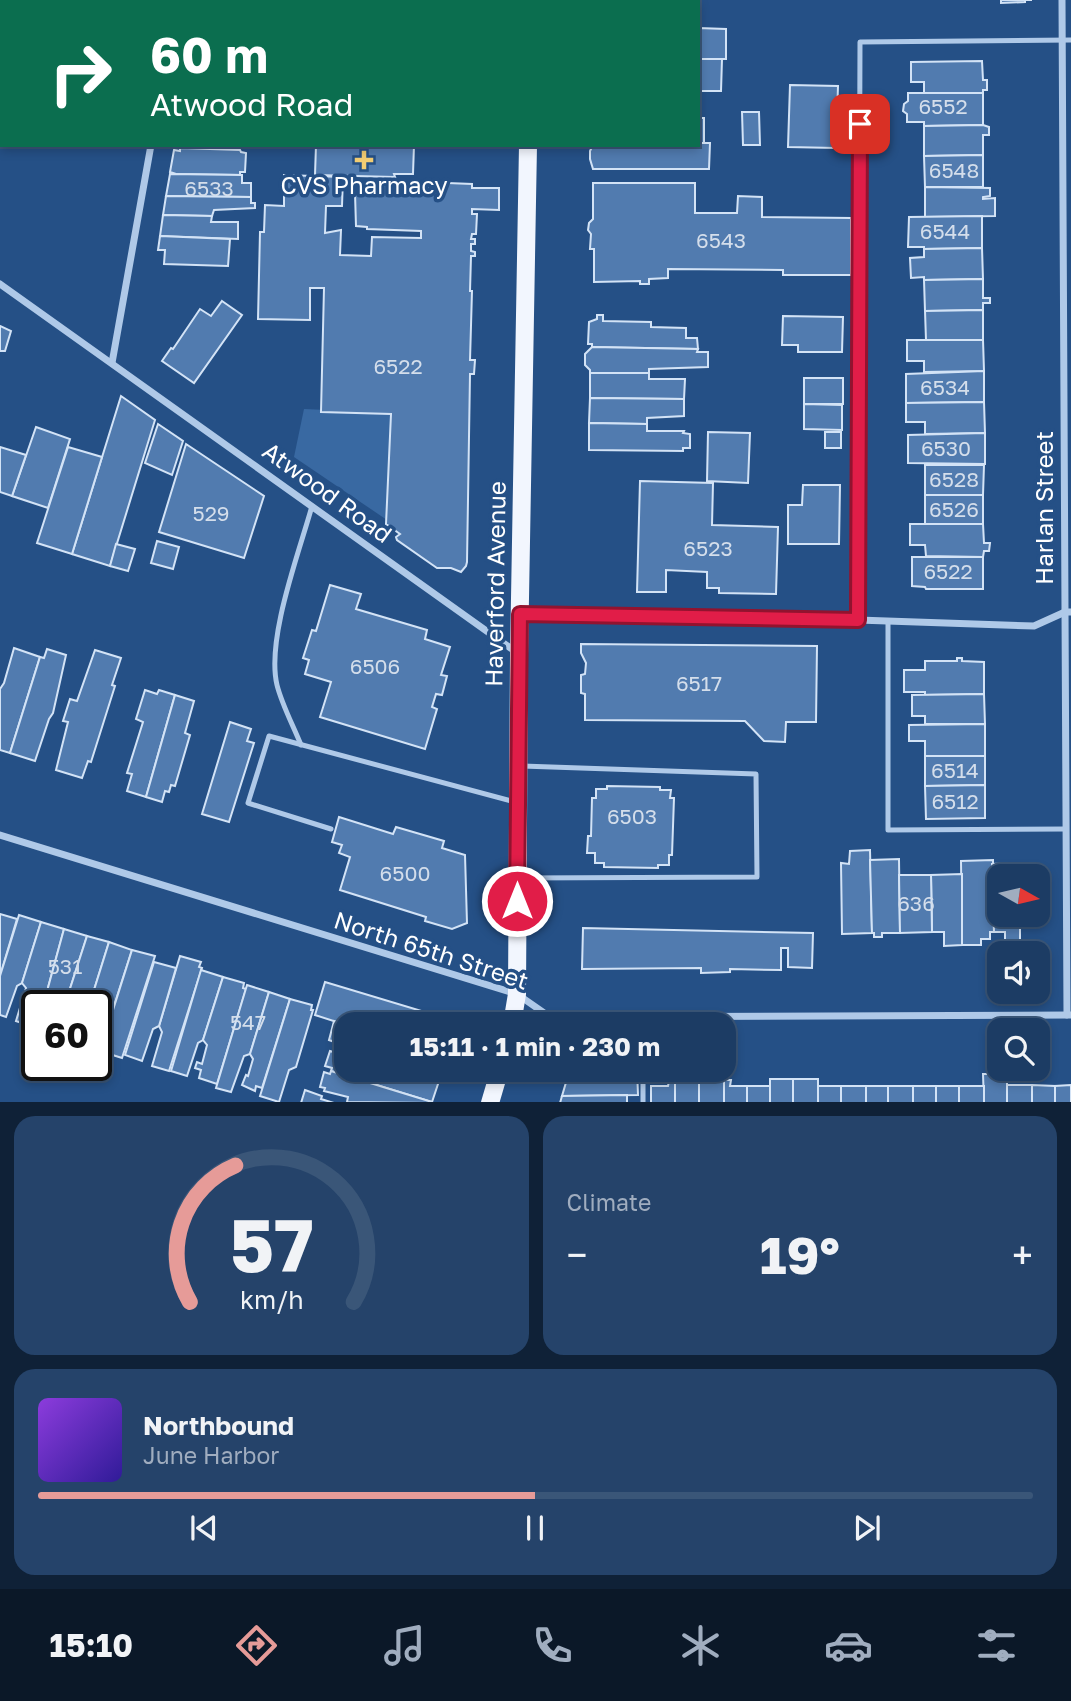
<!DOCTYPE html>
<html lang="en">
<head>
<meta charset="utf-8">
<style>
	:root { --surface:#1c3c64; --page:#25436a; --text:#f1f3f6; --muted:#a0adbf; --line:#3a5678; --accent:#e69b98 }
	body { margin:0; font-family:"Golos Text",sans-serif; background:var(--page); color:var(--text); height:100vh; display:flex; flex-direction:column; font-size:26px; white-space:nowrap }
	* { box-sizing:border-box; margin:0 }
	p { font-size:23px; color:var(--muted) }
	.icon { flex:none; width:38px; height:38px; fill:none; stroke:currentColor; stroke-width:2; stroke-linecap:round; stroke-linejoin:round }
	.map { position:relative; height:1102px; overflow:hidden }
	.sheet { display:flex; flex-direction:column; gap:14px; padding:14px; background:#0f2137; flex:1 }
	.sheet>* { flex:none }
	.guide { position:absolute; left:0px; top:0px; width:700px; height:147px; box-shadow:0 4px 10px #0003,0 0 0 2px var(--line); background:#0b6e4f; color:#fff; overflow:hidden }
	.needle { width:46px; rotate:98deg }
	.fabs { position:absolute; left:987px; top:864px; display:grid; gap:14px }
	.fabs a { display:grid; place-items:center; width:63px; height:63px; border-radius:14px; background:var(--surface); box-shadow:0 4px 10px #0003,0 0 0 2px var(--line); font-size:35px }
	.speed { position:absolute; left:21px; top:990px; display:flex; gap:14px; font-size:35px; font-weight:700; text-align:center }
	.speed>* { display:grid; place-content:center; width:91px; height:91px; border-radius:50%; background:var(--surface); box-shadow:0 4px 10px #0003,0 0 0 2px var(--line); line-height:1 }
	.speed .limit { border:4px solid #111; border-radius:10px; background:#fff; color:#111 }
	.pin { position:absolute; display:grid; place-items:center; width:60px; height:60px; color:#fff; margin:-30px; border-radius:14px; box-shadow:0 4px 10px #0006 }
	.me { position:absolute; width:77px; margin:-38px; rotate:0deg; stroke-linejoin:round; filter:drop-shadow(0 0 5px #0008) }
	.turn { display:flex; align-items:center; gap:24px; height:147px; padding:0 35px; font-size:32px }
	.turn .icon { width:91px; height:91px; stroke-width:2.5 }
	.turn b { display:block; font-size:49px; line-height:60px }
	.big { font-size:52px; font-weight:700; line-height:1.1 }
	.sheet .tile { flex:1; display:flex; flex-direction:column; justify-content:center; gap:10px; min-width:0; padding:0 24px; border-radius:21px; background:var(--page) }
	.sheet .dial { align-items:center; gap:0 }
	.dial svg { height:182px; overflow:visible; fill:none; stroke:var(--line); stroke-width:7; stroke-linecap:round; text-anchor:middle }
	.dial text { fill:var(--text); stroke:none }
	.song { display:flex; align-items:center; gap:21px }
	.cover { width:84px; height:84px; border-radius:10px; background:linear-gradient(135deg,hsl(270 70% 55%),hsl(250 70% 35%)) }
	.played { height:7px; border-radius:4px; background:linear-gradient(90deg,var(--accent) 50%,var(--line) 50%) }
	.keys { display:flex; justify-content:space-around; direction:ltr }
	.heat { display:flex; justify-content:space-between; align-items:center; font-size:38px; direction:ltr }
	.sheet .tiles { flex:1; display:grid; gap:14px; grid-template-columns:1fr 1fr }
	.tile:last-child { grid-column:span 2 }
	.trip { position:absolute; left:334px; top:1012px; width:402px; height:70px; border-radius:21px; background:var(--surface); box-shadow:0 4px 10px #0003,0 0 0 2px var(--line); font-weight:700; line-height:70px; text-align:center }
	.tabs { display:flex; height:112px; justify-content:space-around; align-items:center; background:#0b1828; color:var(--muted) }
	.tabs .icon { width:49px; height:49px }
	.tabs .on { color:var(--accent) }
	.tabs b { font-size:32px; color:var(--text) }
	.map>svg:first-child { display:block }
	.green { fill:#3969a2 }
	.building { fill:#517baf; stroke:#d3e3f6; stroke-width:2 }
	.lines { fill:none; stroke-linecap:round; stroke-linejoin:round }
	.service { stroke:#afc9e8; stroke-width:5 }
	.minor { stroke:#afc9e8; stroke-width:7 }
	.primary { stroke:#f2f6fe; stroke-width:18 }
	.route-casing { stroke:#92132f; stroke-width:18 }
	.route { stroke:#e11d48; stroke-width:12 }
	.poi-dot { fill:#f2cd73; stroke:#255086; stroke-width:2.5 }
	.labels { text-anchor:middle; stroke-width:7; stroke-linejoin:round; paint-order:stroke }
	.number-label { font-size:21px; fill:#d4deeb }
	.poi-label { font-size:24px; fill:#fff; stroke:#255086 }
	.street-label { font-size:24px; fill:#fff; stroke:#255086 }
</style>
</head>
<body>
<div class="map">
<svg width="1071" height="1103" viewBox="0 0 1071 1103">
	<rect width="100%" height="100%" fill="#255086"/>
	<path class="green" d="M304 409 391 413 387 520 294 457Z"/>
	<g class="building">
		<path d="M252 0H373L252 2Z"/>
		<rect x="600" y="0" width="29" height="2"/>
		<path d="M1001 0H1032H1025V2L1001 3Z"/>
		<path d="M698 28 726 29V59H698Z"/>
		<path d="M698 59H722L721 91H698Z"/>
		<path d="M982 61 983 80H987V90H983V93H924V82H911V62Z"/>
		<path d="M2 64V106H0Z"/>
		<path d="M790 85 838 86 836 148 788 147Z"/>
		<path d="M908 93H983V125L924 126V122H907V114L903 111 904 104 908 101Z"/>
		<path d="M742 112H759L760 145H743Z"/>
		<rect x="698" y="118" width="6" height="25"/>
		<path d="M983 125 989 127V135H983V155L924 156V126Z"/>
		<path d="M698 143H710L709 169H593L590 159V151L593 145H698Z"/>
		<path d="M316 145H414L413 174H394L395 177 315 175Z"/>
		<path d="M180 148 240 150 241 152 246 153 245 172H240V175L176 174 170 172 174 150 180 151Z"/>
		<path d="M983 155V187H925L924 156Z"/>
		<path d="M170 174 242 175V183H251V197L166 196Z"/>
		<path d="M284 175 343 177 342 206H326L325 233 341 230 340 255 371 256 372 237 421 238V231L367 229V227L356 226 355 193 368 194 369 185 423 188V182L472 184V188H499V210L472 209V214H477L476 234H472L471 239H475V244H471V251L475 252V256H471L470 291H472L470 360H475L474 374H470L467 562 466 566 461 572 451 568H437L397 540 396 537 400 534 386 524 391 414 321 412 324 288H310V320L258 319 260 232H264L265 205 284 206Z"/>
		<path d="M593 183H695V213H737L738 196 762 197V217L851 218V275H783V270L668 269V278L649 279V284H640V281L594 282V249H590L591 234 588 230 589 223 593 219Z"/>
		<path d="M925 187 990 188V196L983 197V199L995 198V216L925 217Z"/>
		<path d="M166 196 251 197V203H255V208L214 210 212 216 163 215Z"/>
		<path d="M163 215 212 216 211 222H238V239L160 236Z"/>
		<path d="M982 216V248L924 249V247H908L909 217Z"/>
		<path d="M160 236 230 239 228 266 164 264 165 250H158Z"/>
		<path d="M982 248 983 279 924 280V277L911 278 910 258 924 257V249Z"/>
		<path d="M983 279V298H990V303H983V310L925 311 924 280Z"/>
		<path d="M222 301 242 315 194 383 162 361 171 348 173 349 200 309 211 316Z"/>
		<path d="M983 310V340H926L925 311Z"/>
		<path d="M597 315H603V321L651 322V327L686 328V338H697L698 349 592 347V344H588L589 322 597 319Z"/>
		<path d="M783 316 843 317 842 352H798V345H782Z"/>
		<path d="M0 326 11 331 5 351H0Z"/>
		<path d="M907 340H983L984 371 924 372V361H907Z"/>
		<path d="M592 347 698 349 697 352H708V367L649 369V373H590V370L585 365V354Z"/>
		<path d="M984 371V402L906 403V374Z"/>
		<path d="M590 373H649V379H685L684 399 590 398Z"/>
		<rect x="804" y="378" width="39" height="26"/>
		<path d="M121 396 155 420 110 566 72 554Z"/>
		<path d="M590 398 684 399V416L647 418V424L589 423Z"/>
		<path d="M984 402 985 433 925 434V422H906V403Z"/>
		<path d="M804 404 842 405V430L804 429Z"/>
		<path d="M589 423 647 424V431H684L683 433 690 434V448H683V451L589 450Z"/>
		<path d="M158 424 183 441 172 475 145 463Z"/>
		<path d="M36 427 70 439 48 508 12 496Z"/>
		<path d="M708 432 750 433 748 483 707 481Z"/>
		<rect x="825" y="432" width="16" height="16"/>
		<path d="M985 433V464L908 463V435Z"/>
		<path d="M186 444 264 496 244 558 159 532Z"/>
		<path d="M0 447 26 455 12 496 0 492Z"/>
		<path d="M68 447 102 457 72 554 37 543Z"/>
		<path d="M925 465H984L983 495H925Z"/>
		<path d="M640 481 713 483 712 525 778 527 776 594 719 593V588H707V572L666 570V592H637Z"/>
		<path d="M803 485H840L839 544H788V505H802Z"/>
		<rect x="925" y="495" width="58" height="29"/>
		<path d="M910 524H983L984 543H990L989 551H984L983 557 926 556 925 545H910Z"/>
		<path d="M157 541 179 547 173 569 151 563Z"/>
		<path d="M116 544 135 549 128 571 110 566Z"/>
		<path d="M912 557H983V589H926L925 587 912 586Z"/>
		<path d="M330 585 361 594 356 609 427 630 425 639 450 647 441 675 447 676 442 695 436 694 432 707 437 709 425 749 320 717 331 682 305 674 309 660 303 658 312 630 316 631Z"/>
		<path d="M581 644 817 646 816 722H786L785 742 764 741 745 721 585 720V694L581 693V675L585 674 586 663 581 653Z"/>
		<path d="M14 648 40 657 10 753 0 750V689L4 683Z"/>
		<path d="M47 649 66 655 53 713 49 719 35 761 10 753 40 657 44 658Z"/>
		<path d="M95 650 121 658 112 685 115 686 91 762 88 761 82 778 56 770 68 722 63 721 70 699 77 701Z"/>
		<path d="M957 658H962V661L984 662V694L925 695V692H904V670H925V661H957Z"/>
		<path d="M145 690 157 694 159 690 175 695 146 797 127 791 132 774 127 773 143 722 136 719Z"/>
		<path d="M984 694 985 724H925V716H912V695Z"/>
		<path d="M175 695 194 701 185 733 190 735 175 786 171 785 169 792 165 791 162 802 146 797Z"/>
		<path d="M230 722 251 729 247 741 254 743 229 822 202 814Z"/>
		<path d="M985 724V756H925V741H909V725Z"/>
		<path d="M925 756H985V785L925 786Z"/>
		<path d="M985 785V818L926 819 925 786Z"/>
		<path d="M607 786 660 787V790H671L670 798H674L672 855H669V865H658V868L604 867V863H595V853H587L588 836H591L592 798H596V789H607Z"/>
		<path d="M339 817 393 834 396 827 444 841 442 848 465 855 467 923 452 929 425 921 426 917 340 890 350 857 339 853 342 845 332 842Z"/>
		<path d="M870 850 872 933 842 934 841 863 849 864 850 851Z"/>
		<path d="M899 859 900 933H882V937H874V933H872L870 860Z"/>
		<path d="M993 860 994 932H990V939H981V945H962L961 861Z"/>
		<path d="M1019 863 1020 877H999V915H1020V943H1005V932H994L992 864Z"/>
		<path d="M962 874V945L944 946V932H932L931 875Z"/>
		<path d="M899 875H931L932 932 900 933Z"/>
		<path d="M0 914 17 919 0 976Z"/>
		<path d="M19 915 41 922 22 983 17 986 6 1017 0 1015V976Z"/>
		<path d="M41 922 64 929 43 1006H37L34 1027 16 1021 26 988 22 983Z"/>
		<path d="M583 928 813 933 812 968 788 967V948H781V970L730 969V972L701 973V968L582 969Z"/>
		<path d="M64 929 87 936 67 998 62 1000 60 1006H43Z"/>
		<path d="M87 936 109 942 89 1006H70L71 1003 67 998Z"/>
		<path d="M109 942 132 950 103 1040 99 1039 97 1047 96 1006H89Z"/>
		<path d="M132 950 155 956 122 1058 100 1051Z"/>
		<path d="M180 956 201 962 199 967 202 968 169 1071 152 1066 162 1032 159 1026Z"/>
		<path d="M154 962 176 968 159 1026 153 1029 142 1061 125 1055Z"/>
		<path d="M201 970 223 977 203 1040 198 1043 187 1076 171 1071Z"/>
		<path d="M223 977 244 983 243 988 246 989 217 1084 199 1078 201 1070 195 1068 197 1062 202 1064 207 1045 203 1040Z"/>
		<path d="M325 982 458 1022 457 1024 346 1025 315 1015Z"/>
		<path d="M247 985 269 992 250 1054 244 1056 231 1092 216 1088Z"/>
		<path d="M269 992 290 999 262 1088 256 1086 255 1091 242 1085 246 1075 248 1076 253 1059 250 1054Z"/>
		<path d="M290 999 312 1005 311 1010H313L296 1067 289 1070 279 1102 260 1096Z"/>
		<path d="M334 1021 346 1025V1046L329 1040Z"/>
		<path d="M330 1051 346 1056V1069H410L440 1078 432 1102 331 1071 332 1068 325 1066Z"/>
		<path d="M410 1069H444L441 1079Z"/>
		<path d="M570 1069H637L638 1095 562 1096Z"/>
		<path d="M331 1071 432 1102V1103L347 1102 348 1097 324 1091 325 1088 320 1087 324 1072 330 1074Z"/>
		<path d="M983 1074H1007V1103H984Z"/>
		<rect x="770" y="1079" width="23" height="24"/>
		<rect x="793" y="1079" width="25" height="24"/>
		<rect x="675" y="1080" width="24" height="23"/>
		<rect x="699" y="1080" width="25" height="23"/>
		<path d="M724 1080H731L730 1086H747V1103H724Z"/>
		<path d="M669 1081H675V1103H651V1086H668Z"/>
		<rect x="1007" y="1085" width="25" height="18"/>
		<path d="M1032 1085 1055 1086V1103H1032Z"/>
		<path d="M1071 1085V1103H1055V1086Z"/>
		<rect x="747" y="1086" width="23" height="17"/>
		<rect x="818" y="1086" width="23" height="17"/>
		<rect x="841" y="1086" width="25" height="17"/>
		<rect x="866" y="1086" width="22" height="17"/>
		<rect x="888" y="1086" width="25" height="17"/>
		<rect x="913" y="1086" width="23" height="17"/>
		<rect x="936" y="1086" width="23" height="17"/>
		<rect x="959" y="1086" width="25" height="17"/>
		<path d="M305 1090 322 1096 321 1099 334 1103H301Z"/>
		<path d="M627 1095V1103H560L562 1096Z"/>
	</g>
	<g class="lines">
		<g class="service">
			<path d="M427 0V2"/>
			<path d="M83 2V0"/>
			<path d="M858 620 860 42 1071 40"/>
			<path d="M888 621V830L1066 829"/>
			<path d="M301 745C293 725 282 705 277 685 266 639 299 553 312 506"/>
			<path d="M331 829 248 803 269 736 515 802"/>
			<path d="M520 878 757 877 756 774 522 766"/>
			<path d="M643 1103V1069"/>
		</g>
		<g class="minor">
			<path d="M1062 0 1067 1015"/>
			<path d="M176 2V0"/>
			<path d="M0 284 516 652"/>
			<path d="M112 363 151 145"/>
			<path d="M521 614 858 620 1034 626 1065 612H1071"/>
			<path d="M0 835 517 994 550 1017 1071 1015"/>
		</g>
		<g class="primary">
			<path d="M531 2V0"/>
			<path d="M512 1024 517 994 519 655 528 145"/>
			<path d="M490 1103 500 1069"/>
		</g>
	</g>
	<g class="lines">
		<defs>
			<path id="route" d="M517 901 520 614 858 620 860 124"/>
		</defs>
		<use href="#route" class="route-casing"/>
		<use href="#route" class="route"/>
	</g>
	<path class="poi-dot" d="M360.5 149.5h7v7h7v7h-7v7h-7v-7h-7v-7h7z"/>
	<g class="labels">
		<g class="number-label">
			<text x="943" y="114">6552</text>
			<text x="954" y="178">6548</text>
			<text x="209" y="196">6533</text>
			<text x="945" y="239">6544</text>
			<text x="721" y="248">6543</text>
			<text x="398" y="374">6522</text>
			<text x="945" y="395">6534</text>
			<text x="946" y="456">6530</text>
			<text x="954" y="487">6528</text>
			<text x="954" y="517">6526</text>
			<text x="211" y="521">529</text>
			<text x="708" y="556">6523</text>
			<text x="948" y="579">6522</text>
			<text x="375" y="674">6506</text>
			<text x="699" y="691">6517</text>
			<text x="955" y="778">6514</text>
			<text x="955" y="809">6512</text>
			<text x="632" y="824">6503</text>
			<text x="405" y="881">6500</text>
			<text x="916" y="911">636</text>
			<text x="65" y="974">531</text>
			<text x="248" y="1030">547</text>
		</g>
		<g class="poi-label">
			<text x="364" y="194">CVS Pharmacy</text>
		</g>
		<g class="street-label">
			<text transform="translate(327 493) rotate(36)" y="8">Atwood Road</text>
			<text transform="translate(1045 508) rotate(-90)" y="8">Harlan Street</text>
			<text transform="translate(496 584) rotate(-89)" y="8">Haverford Avenue</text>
			<text transform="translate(431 951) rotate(18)" y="8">North 65th Street</text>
		</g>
	</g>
</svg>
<div class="fabs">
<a><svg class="needle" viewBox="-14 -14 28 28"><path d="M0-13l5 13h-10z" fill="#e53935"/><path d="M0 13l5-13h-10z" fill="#a0adbf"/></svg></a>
<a><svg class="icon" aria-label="sound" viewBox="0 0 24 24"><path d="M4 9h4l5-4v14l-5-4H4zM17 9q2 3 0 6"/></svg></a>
<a><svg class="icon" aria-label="search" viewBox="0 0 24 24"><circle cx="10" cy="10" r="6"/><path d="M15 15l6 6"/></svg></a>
</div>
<div class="speed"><div class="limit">60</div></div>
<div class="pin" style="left:860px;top:124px;background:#d93025"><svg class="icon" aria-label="arrive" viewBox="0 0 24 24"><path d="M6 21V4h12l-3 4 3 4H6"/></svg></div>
<svg class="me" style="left:517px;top:901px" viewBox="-20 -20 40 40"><circle r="17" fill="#e11d48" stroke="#fff" stroke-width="3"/><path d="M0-11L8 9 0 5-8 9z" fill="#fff"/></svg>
<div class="trip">15:11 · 1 min · 230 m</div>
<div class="guide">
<div class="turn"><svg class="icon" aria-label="right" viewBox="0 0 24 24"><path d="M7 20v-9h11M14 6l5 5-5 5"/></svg><div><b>60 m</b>Atwood Road</div></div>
</div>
</div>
<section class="sheet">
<div class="tiles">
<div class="tile dial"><svg viewBox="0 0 100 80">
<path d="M14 69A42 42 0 1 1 86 69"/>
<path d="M14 69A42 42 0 0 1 34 9" stroke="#e69b98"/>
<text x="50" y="56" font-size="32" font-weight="700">57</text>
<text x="50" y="72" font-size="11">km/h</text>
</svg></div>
<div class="tile"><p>Climate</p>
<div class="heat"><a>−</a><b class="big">19°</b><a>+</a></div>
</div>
<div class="tile">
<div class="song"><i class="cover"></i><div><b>Northbound</b><p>June Harbor</p></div></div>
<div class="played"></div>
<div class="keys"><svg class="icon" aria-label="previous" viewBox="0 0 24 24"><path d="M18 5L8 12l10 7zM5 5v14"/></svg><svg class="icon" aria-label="pause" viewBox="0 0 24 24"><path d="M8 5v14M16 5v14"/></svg><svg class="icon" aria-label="next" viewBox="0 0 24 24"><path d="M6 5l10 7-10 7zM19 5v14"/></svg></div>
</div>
</div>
</section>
<nav class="tabs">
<b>15:10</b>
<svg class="icon on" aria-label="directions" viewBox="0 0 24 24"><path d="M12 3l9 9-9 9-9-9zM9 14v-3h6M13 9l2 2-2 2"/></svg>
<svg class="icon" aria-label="music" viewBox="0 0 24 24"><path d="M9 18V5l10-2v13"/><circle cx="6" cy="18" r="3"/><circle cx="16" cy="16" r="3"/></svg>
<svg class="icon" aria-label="phone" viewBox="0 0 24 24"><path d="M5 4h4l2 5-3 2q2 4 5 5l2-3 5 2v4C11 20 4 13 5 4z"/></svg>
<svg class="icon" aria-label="climate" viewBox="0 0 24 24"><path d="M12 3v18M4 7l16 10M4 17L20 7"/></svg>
<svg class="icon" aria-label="car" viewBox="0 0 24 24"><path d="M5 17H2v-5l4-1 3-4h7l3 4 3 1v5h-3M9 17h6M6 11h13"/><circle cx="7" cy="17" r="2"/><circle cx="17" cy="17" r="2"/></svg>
<svg class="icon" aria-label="filters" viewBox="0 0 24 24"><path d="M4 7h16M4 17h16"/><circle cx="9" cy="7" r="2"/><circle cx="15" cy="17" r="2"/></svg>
</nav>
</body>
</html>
